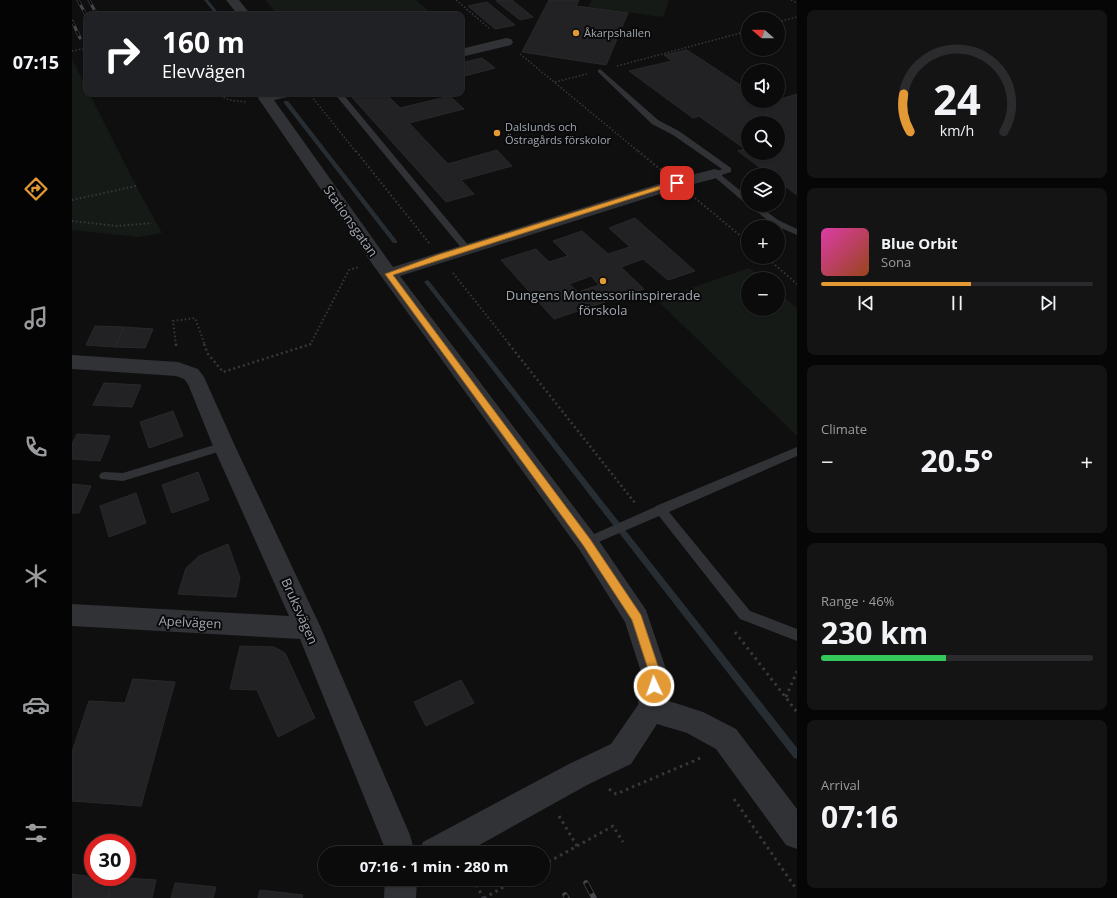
<!DOCTYPE html>
<html lang="en">
<head>
<meta charset="utf-8">
<style>
	:root { --surface:#0b0b0c; --page:#141415; --text:#f1f3f6; --muted:#9a9b9d; --line:#2b2b2d; --accent:#e39934 }
	body { margin:0; font-family:"Open Sans",sans-serif; background:var(--page); color:var(--text); height:100vh; display:flex; flex-direction:column; font-size:15px; white-space:nowrap }
	* { box-sizing:border-box; margin:0 }
	p { font-size:13px; color:var(--muted) }
	.icon { flex:none; width:22px; height:22px; fill:none; stroke:currentColor; stroke-width:2; stroke-linecap:round; stroke-linejoin:round }
	.map { position:relative; flex:1; overflow:hidden }
	.details { display:flex; flex-direction:column; gap:10px; padding:10px; background:#060607; width:320px }
	.details>* { flex:none }
	.guide { position:absolute; left:12px; top:12px; width:380px; height:84px; border-radius:8px; box-shadow:0 1px 3px #0004,0 0 0 1px var(--line); background:#202124; color:#fff; overflow:hidden }
	.needle { width:26px; rotate:290deg }
	.controls { position:absolute; left:669px; top:12px; display:grid; gap:8px }
	.controls a { display:grid; place-items:center; width:44px; height:44px; border-radius:50%; background:var(--surface); box-shadow:0 1px 3px #0004,0 0 0 1px var(--line); font-size:20px }
	.speed { position:absolute; left:12px; top:834px; display:flex; gap:8px; font-size:20px; font-weight:700; text-align:center }
	.speed>* { display:grid; place-content:center; width:52px; height:52px; border-radius:50%; background:var(--surface); box-shadow:0 1px 3px #0004,0 0 0 1px var(--line); line-height:1 }
	.speed .limit { border:6px solid #d22; background:#fff; color:#111 }
	.pin { position:absolute; display:grid; place-items:center; width:34px; height:34px; color:#fff; margin:-17px; border-radius:8px; box-shadow:0 2px 6px #0006 }
	.me { position:absolute; width:44px; margin:-22px; rotate:357deg; stroke-linejoin:round; filter:drop-shadow(0 0 3px #0008) }
	.turn { display:flex; align-items:center; gap:14px; height:84px; padding:0 12px; font-size:18px }
	.turn .icon { width:52px; height:52px; stroke-width:2.5 }
	.turn b { display:block; font-size:28px; line-height:34px }
	.big { font-size:30px; font-weight:700; line-height:1.1 }
	.details .tile { flex:1; display:flex; flex-direction:column; justify-content:center; gap:6px; min-width:0; padding:0 14px; border-radius:8px; background:var(--page) }
	.details .dial { align-items:center; gap:0 }
	.dial svg { height:104px; overflow:visible; fill:none; stroke:var(--line); stroke-width:7; stroke-linecap:round; text-anchor:middle }
	.dial text { fill:var(--text); stroke:none }
	.song { display:flex; align-items:center; gap:12px }
	.cover { width:48px; height:48px; border-radius:6px; background:linear-gradient(135deg,hsl(320 70% 55%),hsl(20 70% 35%)) }
	.played { height:4px; border-radius:2px; background:linear-gradient(90deg,var(--accent) 55%,var(--line) 55%) }
	.keys { display:flex; justify-content:space-around; direction:ltr }
	.heat { display:flex; justify-content:space-between; align-items:center; font-size:22px; direction:ltr }
	.charge { height:6px; border-radius:3px; background:linear-gradient(90deg,#34c759 46%,var(--line) 0) }
	.trip { position:absolute; left:246px; top:846px; width:232px; height:40px; border-radius:20px; background:var(--surface); box-shadow:0 1px 3px #0004,0 0 0 1px var(--line); font-weight:700; line-height:40px; text-align:center }
	main { display:flex; flex:1; min-height:0 }
	.menu { display:flex; flex-direction:column; width:72px; justify-content:space-around; align-items:center; background:#040405; color:var(--muted) }
	.menu .icon { width:28px; height:28px }
	.menu .active { color:var(--accent) }
	.menu b { font-size:18px; color:var(--text) }
	.map>svg:first-child { display:block }
	.green { fill:#161a16 }
	.lines { fill:none; stroke-linecap:round; stroke-linejoin:round }
	.stream { fill:#272e33; fill-rule:evenodd }
	.building { fill:#222224; stroke:#29292c; fill-rule:evenodd }
	.path-far3 { stroke:#37383c; stroke-width:1.5; stroke-dasharray:1.5 2; stroke-linecap:butt }
	.path-far2 { stroke:#37383c; stroke-width:2; stroke-dasharray:1.5 2.5; stroke-linecap:butt }
	.path-far1 { stroke:#37383c; stroke-width:2.5; stroke-dasharray:2 3; stroke-linecap:butt }
	.path { stroke:#37383c; stroke-width:3; stroke-dasharray:2.5 4; stroke-linecap:butt }
	.service { fill:#303235; fill-rule:evenodd }
	.minor { fill:#303235; fill-rule:evenodd }
	.rail-far1-casing { stroke:#44464a; stroke-width:3 }
	.rail-casing { stroke:#44464a; stroke-width:5.5 }
	.rail-far1 { stroke:#0a0a0b; stroke-width:2; stroke-dasharray:5.5; stroke-linecap:butt }
	.rail { stroke:#0a0a0b; stroke-width:4; stroke-dasharray:12; stroke-linecap:butt }
	.route { fill:#e39934; stroke:#946322 }
	.poi-dot { fill:#e39934; stroke:#0a0a0b; stroke-width:1.5 }
	.labels { text-anchor:middle; stroke-width:4; stroke-linejoin:round; paint-order:stroke }
	.far-poi-label { font-size:11px; fill:#a1a7b0; stroke:#0a0a0b; text-anchor:start }
	.street-label { font-size:13px; fill:#a1a7b0; stroke:#0a0a0b }
	.poi-label { font-size:13px; fill:#a1a7b0; stroke:#0a0a0b }
</style>
</head>
<body>
<main>
<nav class="menu">
<b>07:15</b>
<svg class="icon active" aria-label="directions" viewBox="0 0 24 24"><path d="M12 3l9 9-9 9-9-9zM9 14v-3h6M13 9l2 2-2 2"/></svg>
<svg class="icon" aria-label="music" viewBox="0 0 24 24"><path d="M9 18V5l10-2v13"/><circle cx="6" cy="18" r="3"/><circle cx="16" cy="16" r="3"/></svg>
<svg class="icon" aria-label="phone" viewBox="0 0 24 24"><path d="M5 4h4l2 5-3 2q2 4 5 5l2-3 5 2v4C11 20 4 13 5 4z"/></svg>
<svg class="icon" aria-label="climate" viewBox="0 0 24 24"><path d="M12 3v18M4 7l16 10M4 17L20 7"/></svg>
<svg class="icon" aria-label="car" viewBox="0 0 24 24"><path d="M5 17H2v-5l4-1 3-4h7l3 4 3 1v5h-3M9 17h6M6 11h13"/><circle cx="7" cy="17" r="2"/><circle cx="17" cy="17" r="2"/></svg>
<svg class="icon" aria-label="filters" viewBox="0 0 24 24"><path d="M4 7h16M4 17h16"/><circle cx="9" cy="7" r="2"/><circle cx="15" cy="17" r="2"/></svg>
</nav>
<div class="map">
<svg width="725" height="898" viewBox="0 0 725 898">
	<rect width="100%" height="100%" fill="#0f0f10"/>
	<g class="green">
		<path d="M193 0H344L361 15H206Z"/>
		<path d="M520 0H597L591 17 516 7Z"/>
		<path d="M0 59 15 89V93H17L64 186 90 233 66 237 0 230Z"/>
		<path d="M677 268 691 279H676V309H706V292L725 308V436L585 300Z"/>
	</g>
	<g class="lines">
		<g class="stream">
			<path d="M132 0H136L148 15H144Z"/>
			<path d="M212 101H216L325 241V243H321L212 103Z"/>
			<path d="M355 280 357 281 725 748V759L722 758 353 283 352 282Z"/>
		</g>
	</g>
	<g class="building">
		<path d="M429 0H440L461 17 448 20 424 1Z"/>
		<path d="M477 0H507L504 6 556 13 534 65 450 52Z"/>
		<path d="M415 2 443 25 423 29 396 6Z"/>
		<path d="M615 50 676 90V101H692L695 103 706 101V100L725 94V195L706 181V175H698L666 151 673 149 627 116 621 118 557 71 600 61 592 55ZM676 123H706V153H676Z"/>
		<path d="M410 58 423 68 389 77V63Z"/>
		<path d="M285 93H313L328 108 378 96 392 109 337 123 376 164 425 150 440 166 389 180 402 194 374 202 278 95Z"/>
		<path d="M563 218 623 271 596 280 571 259 549 267 572 289 482 319 429 260 464 249 477 262 496 256 481 241 510 231 536 254 558 247 537 228ZM519 276 527 285 506 292 497 284Z"/>
		<path d="M23 326 52 327 43 347 14 345Z"/>
		<path d="M52 327 81 329 73 348 43 347Z"/>
		<path d="M32 383 69 385 60 407 21 405Z"/>
		<path d="M101 411 111 436 77 448 68 422Z"/>
		<path d="M5 434 38 436 28 461 0 459V444Z"/>
		<path d="M126 472 137 500 100 513 90 485Z"/>
		<path d="M0 484 19 486 7 513H0Z"/>
		<path d="M64 493 74 523 37 537 28 506Z"/>
		<path d="M156 544 168 578 164 597 106 594 114 568 127 556Z"/>
		<path d="M168 646 202 647 213 653 243 718 206 737 185 690 158 689Z"/>
		<path d="M61 679 103 682 69 806 0 801V752L17 701 53 703Z"/>
		<path d="M389 680 402 703 354 726 342 702Z"/>
		<path d="M0 874 21 877H41L36 898H0Z"/>
		<path d="M41 877 84 880 80 898H36Z"/>
		<path d="M103 883 144 887 141 898H99Z"/>
		<path d="M188 890 231 895 230 898H186Z"/>
	</g>
	<g class="lines">
		<g class="path-far3">
			<path d="M384 0 418 29"/>
			<path d="M719 0 725 3"/>
			<path d="M706 22 725 17"/>
			<path d="M0 51 15 48"/>
			<path d="M448 54 567 152"/>
			<path d="M545 66 676 31"/>
			<path d="M483 82 515 74"/>
			<path d="M142 93 157 100 174 102"/>
			<path d="M237 93 284 152"/>
		</g>
		<g class="path-far2">
			<path d="M284 151 357 243"/>
			<path d="M566 151 589 170"/>
			<path d="M623 198 676 242"/>
			<path d="M0 200 64 186"/>
			<path d="M0 221 45 226 80 223"/>
			<path d="M694 257 725 284"/>
			<path d="M381 273 438 345"/>
			<path d="M104 345 101 321 123 318 133 345"/>
			<path d="M238 345 277 270 287 267"/>
		</g>
		<g class="path-far1">
			<path d="M104 344V348"/>
			<path d="M132 344 136 354 151 372 239 344"/>
			<path d="M437 344 563 503"/>
		</g>
		<g class="path">
			<path d="M663 632 725 712"/>
			<path d="M714 697 725 671"/>
			<path d="M537 789 544 794 631 757"/>
			<path d="M662 799 725 890"/>
			<path d="M487 816 505 846"/>
			<path d="M471 865 541 826 551 842"/>
			<path d="M402 879 411 898"/>
			<path d="M412 898 446 879"/>
		</g>
		<g class="service">
			<path d="M528 69 586 120 607 131 659 168V172L649 175 676 197V203H673L639 174 650 169 601 135 580 124 526 72V70Z"/>
			<path d="M262 93H270L397 246 398 248 397 250H391Z"/>
			<path d="M677 205H686L706 220 725 229V235L700 224Z"/>
			<path d="M152 442 156 443 157 446 156 449 51 481 29 479 27 476 29 473 33 472 51 473Z"/>
			<path d="M725 447V456L597 512 678 611 725 629V641L668 619 587 516 515 547 511 545 509 542 511 539 583 507 584 506Z"/>
		</g>
		<g class="minor">
			<path d="M154 0H167L179 15H166Z"/>
			<path d="M434 38 439 39 441 42 439 45 389 57V49Z"/>
			<path d="M196 93H222L220 96 202 100 321 267 599 180 643 169 649 171 651 174 649 177 610 187 328 276 523 535 574 610 596 675 594 700 631 712 664 729 725 809V849L714 845 644 749 615 733 585 724 559 764 517 784 393 853H347L351 842 497 764 539 744 566 705 570 675 553 622 507 549 301 265 186 98 188 95Z"/>
			<path d="M0 355 106 362 126 369 132 377 163 446 249 628 338 835 343 853H313L312 846 228 639 0 626V604L217 616 141 446 116 384 112 379 104 376 0 369Z"/>
			<path d="M313 879H345L344 898H312Z"/>
		</g>
		<defs>
			<g id="rail-far1">
				<path d="M6 0 15 17"/>
				<path d="M17 0 25 15"/>
				<path d="M0 21 8 38"/>
			</g>
			<g id="rail">
				<path d="M514 883 522 898"/>
				<path d="M493 895 495 898"/>
			</g>
		</defs>
		<use href="#rail-far1" class="rail-far1-casing"/>
		<use href="#rail" class="rail-casing"/>
		<use href="#rail-far1" class="rail-far1"/>
		<use href="#rail" class="rail"/>
	</g>
	<path class="route" d="M603 181 608 183 321 275 518 539 569 615 589 675 586 690 582 691 578 690 576 686 578 675 560 620 511 545 313 274 365 255Z"/>
	<g class="poi-dot">
		<circle cx="504" cy="33" r="4"/>
		<circle cx="425" cy="133" r="4"/>
		<circle cx="531" cy="281" r="4"/>
	</g>
	<g class="labels">
		<g class="far-poi-label">
			<text x="512" y="37">Åkarpshallen</text>
			<text x="433" y="131">Dalslunds och<tspan x="433" dy="13">Östragårds förskolor</tspan></text>
		</g>
		<g class="street-label">
			<text transform="translate(279 221) rotate(55)" y="5">Stationsgatan</text>
			<text transform="translate(228 611) rotate(66)" y="5">Bruksvägen</text>
			<text transform="translate(118 622) rotate(3)" y="5">Apelvägen</text>
		</g>
		<g class="poi-label">
			<text x="531" y="300">Dungens Montessoriinspirerade<tspan x="531" dy="15">förskola</tspan></text>
		</g>
	</g>
</svg>
<div class="controls">
<a><svg class="needle" viewBox="-14 -14 28 28"><path d="M0-13l5 13h-10z" fill="#e53935"/><path d="M0 13l5-13h-10z" fill="#9a9b9d"/></svg></a>
<a><svg class="icon" aria-label="sound" viewBox="0 0 24 24"><path d="M4 9h4l5-4v14l-5-4H4zM17 9q2 3 0 6"/></svg></a>
<a><svg class="icon" aria-label="search" viewBox="0 0 24 24"><circle cx="10" cy="10" r="6"/><path d="M15 15l6 6"/></svg></a>
<a><svg class="icon" aria-label="layers" viewBox="0 0 24 24"><path d="M12 4l9 5-9 5-9-5zM3 14l9 5 9-5"/></svg></a>
<a>+</a>
<a>−</a>
</div>
<div class="speed"><div class="limit">30</div></div>
<div class="pin" style="left:605px;top:183px;background:#d93025"><svg class="icon" aria-label="arrive" viewBox="0 0 24 24"><path d="M6 21V4h12l-3 4 3 4H6"/></svg></div>
<svg class="me" style="left:582px;top:686px" viewBox="-20 -20 40 40"><circle r="17" fill="#e39934" stroke="#fff" stroke-width="3"/><path d="M0-11L8 9 0 5-8 9z" fill="#fff"/></svg>
<div class="trip">07:16 · 1 min · 280 m</div>
<div class="guide">
<div class="turn"><svg class="icon" aria-label="right" viewBox="0 0 24 24"><path d="M7 20v-9h11M14 6l5 5-5 5"/></svg><div><b>160 m</b>Elevvägen</div></div>
</div>
</div>
<section class="details">
<div class="tile dial"><svg viewBox="0 0 100 80">
<path d="M14 69A42 42 0 1 1 86 69"/>
<path d="M14 69A42 42 0 0 1 9 40" stroke="#e39934"/>
<text x="50" y="56" font-size="32" font-weight="700">24</text>
<text x="50" y="72" font-size="11">km/h</text>
</svg></div>
<div class="tile">
<div class="song"><i class="cover"></i><div><b>Blue Orbit</b><p>Sona</p></div></div>
<div class="played"></div>
<div class="keys"><svg class="icon" aria-label="previous" viewBox="0 0 24 24"><path d="M18 5L8 12l10 7zM5 5v14"/></svg><svg class="icon" aria-label="pause" viewBox="0 0 24 24"><path d="M8 5v14M16 5v14"/></svg><svg class="icon" aria-label="next" viewBox="0 0 24 24"><path d="M6 5l10 7-10 7zM19 5v14"/></svg></div>
</div>
<div class="tile"><p>Climate</p>
<div class="heat"><a>−</a><b class="big">20.5°</b><a>+</a></div>
</div>
<div class="tile"><p>Range · 46%</p><b class="big">230 km</b><div class="charge"></div></div>
<div class="tile"><p>Arrival</p><b class="big">07:16</b></div>
</section>
</main>
</body>
</html>
